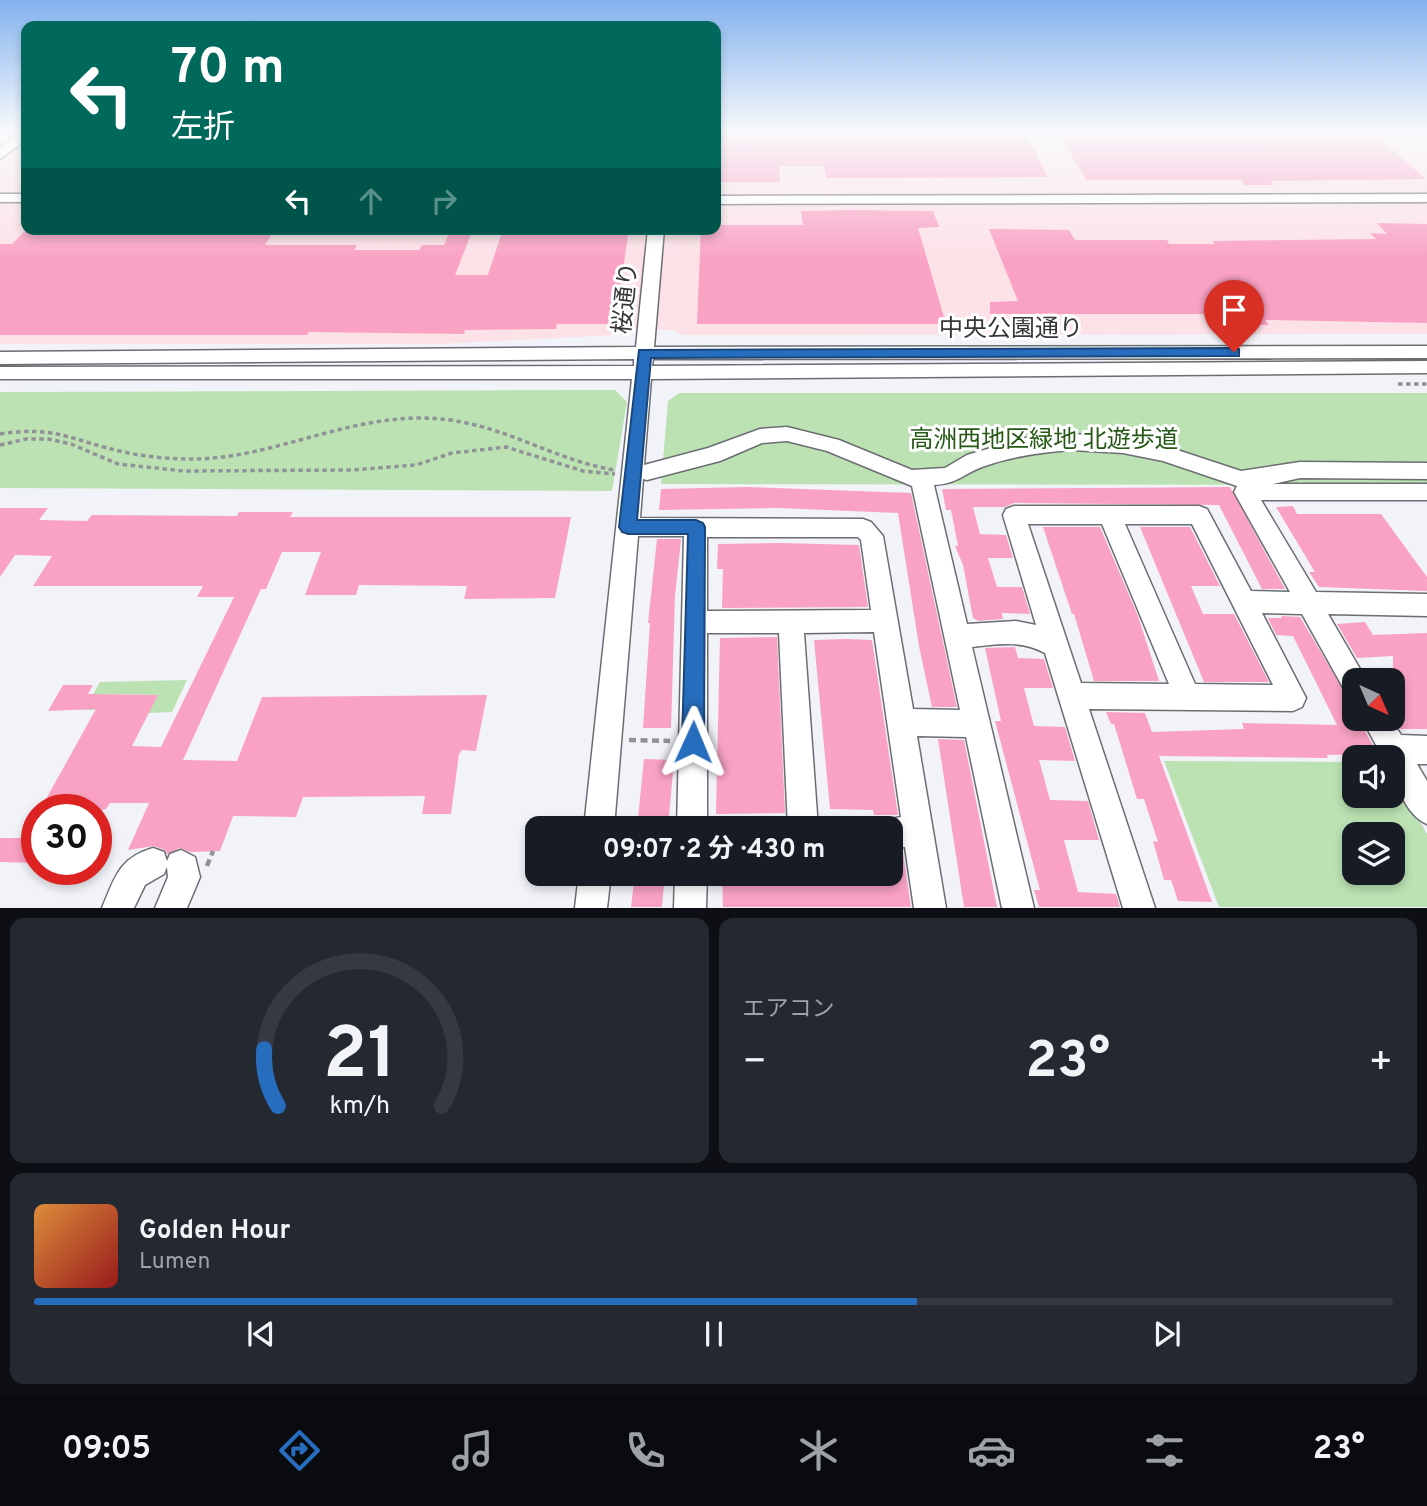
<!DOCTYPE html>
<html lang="ja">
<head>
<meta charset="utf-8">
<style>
	:root { --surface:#171b24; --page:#242831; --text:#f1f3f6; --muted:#9ea1a6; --line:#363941; --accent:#276dbe }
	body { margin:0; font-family:Overpass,"Noto Sans JP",sans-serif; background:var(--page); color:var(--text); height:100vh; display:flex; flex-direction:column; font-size:26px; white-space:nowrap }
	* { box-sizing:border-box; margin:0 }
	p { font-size:23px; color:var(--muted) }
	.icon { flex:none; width:38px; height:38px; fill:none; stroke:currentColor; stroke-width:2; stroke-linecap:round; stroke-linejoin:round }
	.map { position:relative; height:908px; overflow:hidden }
	.sheet { display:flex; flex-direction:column; gap:10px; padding:10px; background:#0d0f14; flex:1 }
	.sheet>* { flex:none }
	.top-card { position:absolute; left:21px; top:21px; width:700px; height:214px; border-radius:14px; box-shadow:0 4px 10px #0003; background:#00695c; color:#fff; overflow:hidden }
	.needle { width:46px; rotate:136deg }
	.fabs { position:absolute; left:1342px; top:668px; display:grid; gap:14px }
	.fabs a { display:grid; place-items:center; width:63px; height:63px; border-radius:14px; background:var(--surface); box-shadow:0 4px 10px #0003; font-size:35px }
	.speed { position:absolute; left:21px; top:794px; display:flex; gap:14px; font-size:35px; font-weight:700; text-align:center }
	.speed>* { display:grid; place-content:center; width:91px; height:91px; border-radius:50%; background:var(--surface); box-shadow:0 4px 10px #0003; line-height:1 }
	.speed .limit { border:10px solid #d22; background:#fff; color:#111 }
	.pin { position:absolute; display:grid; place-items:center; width:60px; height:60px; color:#fff; margin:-72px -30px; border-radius:50% 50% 50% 0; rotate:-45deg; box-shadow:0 0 7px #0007 }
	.pin .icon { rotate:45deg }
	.me { position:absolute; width:77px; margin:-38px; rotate:1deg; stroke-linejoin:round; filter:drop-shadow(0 0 5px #0008) }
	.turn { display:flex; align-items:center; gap:24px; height:147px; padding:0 35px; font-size:32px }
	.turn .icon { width:91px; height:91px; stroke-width:2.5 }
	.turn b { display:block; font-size:49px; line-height:60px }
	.lanes { display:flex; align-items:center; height:66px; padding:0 35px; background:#0003; justify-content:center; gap:35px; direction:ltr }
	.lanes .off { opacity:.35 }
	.big { font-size:52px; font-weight:700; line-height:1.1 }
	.sheet .card { flex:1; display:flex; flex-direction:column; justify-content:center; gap:10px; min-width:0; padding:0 24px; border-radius:14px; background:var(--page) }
	.sheet .dial { align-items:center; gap:0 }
	.dial svg { height:182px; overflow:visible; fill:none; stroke:var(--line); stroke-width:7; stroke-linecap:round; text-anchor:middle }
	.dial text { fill:var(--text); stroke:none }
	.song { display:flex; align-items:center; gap:21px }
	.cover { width:84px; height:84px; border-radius:10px; background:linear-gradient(135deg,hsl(30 70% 55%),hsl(0 70% 35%)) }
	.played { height:7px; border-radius:4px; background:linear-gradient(90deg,var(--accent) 65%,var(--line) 65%) }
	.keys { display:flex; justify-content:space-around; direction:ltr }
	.heat { display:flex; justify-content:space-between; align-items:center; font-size:38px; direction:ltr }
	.sheet .tiles { flex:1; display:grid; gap:10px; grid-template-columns:1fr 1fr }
	.card:last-child { grid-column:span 2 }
	.trip { position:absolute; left:525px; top:816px; width:378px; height:70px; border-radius:14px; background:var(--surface); box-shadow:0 4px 10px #0003; font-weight:700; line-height:70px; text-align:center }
	.tab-bar { display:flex; height:112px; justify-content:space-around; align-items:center; background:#090b0e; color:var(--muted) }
	.tab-bar .icon { width:49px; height:49px }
	.tab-bar .selected { color:var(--accent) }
	.tab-bar b { font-size:32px; color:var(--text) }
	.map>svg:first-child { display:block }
	.industrial { fill:#fce1e7 }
	.green { fill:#bce2b3; fill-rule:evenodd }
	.building { fill:#faa2c4 }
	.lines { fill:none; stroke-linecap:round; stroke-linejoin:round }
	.minor-casing { stroke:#6c6d73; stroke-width:3 }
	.path-far1 { stroke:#919297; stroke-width:3.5; stroke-dasharray:4.5 3.5; stroke-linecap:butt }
	.path { stroke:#919297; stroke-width:4.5; stroke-dasharray:7 4.5; stroke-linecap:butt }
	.minor { fill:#fff; fill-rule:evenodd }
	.route { fill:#276dbe; stroke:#19477c; stroke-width:2 }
	.labels { text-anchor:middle; stroke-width:6; stroke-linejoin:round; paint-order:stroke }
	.street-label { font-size:24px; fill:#37373a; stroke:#fff }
	.park-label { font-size:24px; fill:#255915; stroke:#fff }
</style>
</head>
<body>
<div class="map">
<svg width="1427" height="908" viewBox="0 0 1427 908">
	<rect width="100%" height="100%" fill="#f1f3f9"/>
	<path class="industrial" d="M0 133H26V229H716V133H1427V334L682 335 674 330 623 329 614 335 439 344H0Z"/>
	<g class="green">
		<path d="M615 390 627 402 612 491 0 488V392Z"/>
		<path d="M679 393H1427V485L661 484 668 401Z"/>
		<path d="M187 680 172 712 148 713 157 695 105 694 96 710H84L100 682Z"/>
		<path d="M1164 761 1354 762V796H1393V773L1427 834V907H1219ZM1354 835H1393V873H1354Z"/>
	</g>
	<g class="building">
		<path d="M716 133H1025L1048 177 826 178 824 166H779L780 182H716Z"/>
		<path d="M1058 133H1192L1198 140H1240L1233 133H1373L1426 179 1270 181 1274 185H1245L1241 180H1086Z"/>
		<path d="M850 210 933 211 939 227 918 228 946 324H697L701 229H716V225H803L801 211Z"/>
		<path d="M1377 223 1427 224V323L1265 320 1269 325 1211 324 1204 314H990V302L1018 301 989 229 1069 230 1075 240H1167L1169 244H1215L1213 241 1376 239 1370 233 1387 234Z"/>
		<path d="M173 229 274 231 265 245H357L354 250H419L422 245H444L451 229H473L455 275H488L503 229H629L615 324H557L556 329 465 330 464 334 309 332 307 335H0V244H12L25 231H171Z"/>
		<path d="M747 487 911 493 957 707H932L919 646 898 513 778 508 659 510 661 489Z"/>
		<path d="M1230 487 1285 589H1262L1219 505 1014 503 1005 507H973L980 534 1006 535 1013 558H988L997 587H1022L1030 614 1002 613 1003 619 978 621 973 618 963 565 955 546H958L951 510H946L942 489Z"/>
		<path d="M1293 506 1297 514H1381L1427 577V591L1319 587 1309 572H1315L1276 507Z"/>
		<path d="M0 508H48L39 520 87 521 92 515 237 516 239 512H293L290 517H571L555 598 464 599 467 586 359 585 356 595H305L321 552H282L266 589H261L183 760 237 761 262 697 487 695 476 751 462 750 459 754 451 814H422L425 796 303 797 296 817 233 816 220 851 190 852 180 848 167 854 165 850 154 846 128 850 149 803H110L106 809 102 810H40L96 709 48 711 63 685H93L88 694 158 695 132 746 161 747 234 597H197L203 586H33L52 556 15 555 0 577Z"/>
		<path d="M1043 527H1100L1138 616 1159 681H1094L1074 614H1072Z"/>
		<path d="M1140 527H1190L1220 586H1191L1203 614H1234L1269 682H1204Z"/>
		<path d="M657 539H681L675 596 671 728H643L650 623H648Z"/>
		<path d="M781 543 859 545 868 607 722 608 723 569H717L718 544Z"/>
		<path d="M1281 616 1300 617 1354 708V719L1362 726 1378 754 1327 755 1328 758 1159 756 1212 902 1178 901 1171 880H1164L1153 841 1158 842 1144 799H1137L1114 724H1111L1106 712 1145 713 1152 732 1244 729 1242 723 1337 725 1293 636 1276 635 1268 618H1282Z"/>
		<path d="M1365 622 1373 635 1427 633V729H1400L1393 717V656L1357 658 1337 624Z"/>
		<path d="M777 637 785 813 716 814 720 638Z"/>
		<path d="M847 639 872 640 898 815H874L873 810 830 809 814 640Z"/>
		<path d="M1015 647 1018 658 1044 659 1053 688H1024L1034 726 1065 727 1075 761 1039 760 1050 800 1088 801 1099 840H1064L1078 892 1116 894 1120 907H1039L1034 890H1040L995 721H1001L985 648Z"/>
		<path d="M938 739 964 740 997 907H964Z"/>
		<path d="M644 759 674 760 668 828H637Z"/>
		<path d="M37 816V863L0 862V838H25Z"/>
		<path d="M891 853H903L911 907H723L722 873H891Z"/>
		<path d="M635 873H665L662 907H631Z"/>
	</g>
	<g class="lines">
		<defs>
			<g id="minor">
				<path d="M18 133H26V140L0 159V148Z"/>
				<rect x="0" y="194" width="26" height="8"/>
				<path d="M1427 194V202L716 204V196Z"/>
				<path d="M648 229H664L654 347 1427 346V358L653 359 652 366 1427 361V373L651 379 644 465 708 448 760 429 787 427 839 440 912 470 945 468 967 455 1025 438 1072 434 1123 437 1165 446 1241 471 1300 462 1427 463V479L1300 478 1273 484H1427V500H1261L1316 592 1427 594V616L1328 614 1367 681H1354V694L1345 691 1302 614 1262 613 1306 698 1302 707 1293 711 1089 709 1155 908H1123L1045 653C1021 640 998 644 972 647L1034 908H1002L966 737 917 736 946 908H914L905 847H891V828H878L880 821 901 817 874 632 804 633 818 828H788L779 633H707V828H677L684 536H638L614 828H584L632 379H0V367L634 366V359L0 364V352L636 347ZM787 441 827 451 912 486 960 710 913 709 883 536 871 522 863 519 640 518 643 479 647 480 720 461 762 443ZM1072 450 1123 453 1163 461 1237 486 1234 492 1290 592 1251 591 1207 509 1199 506H1014L1006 509 1003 515 1036 625 1016 621 967 624 934 485C958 484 964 473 985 466 1014 456 1042 452 1072 450ZM1028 524H1102L1169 684 1081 683ZM1125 524H1192L1273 685 1195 684ZM707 537H858L861 540 871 610 707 611Z"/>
				<path d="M1362 719H1391L1401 735 1427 736V764H1417L1427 781V824C1405 815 1393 780 1393 758H1383Z"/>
				<path d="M153 848 164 852 167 861 170 854 181 850 195 857 200 877 187 908H155L168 877 167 867 164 874 145 885 134 908H102C115 877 119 858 153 848Z"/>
				<path d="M579 873H611L607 908H575Z"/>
				<path d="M675 873H707L706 908H674Z"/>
			</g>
		</defs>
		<use href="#minor" class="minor-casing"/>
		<g class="path-far1">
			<path d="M1398 384H1427"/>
			<path d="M0 434C55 425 73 441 124 452 146 457 170 459 192 459 269 459 341 418 421 418 496 418 545 458 614 470"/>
			<path d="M0 445 26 439H48L71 444 118 464 184 471 352 470 416 465 452 453 506 447 583 471 615 474"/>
		</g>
		<g class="path">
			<path d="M629 740 670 741"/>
			<path d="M207 866 213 851"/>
		</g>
		<use href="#minor" class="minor"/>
	</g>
	<linearGradient id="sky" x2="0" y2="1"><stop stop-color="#83b2ee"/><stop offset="0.51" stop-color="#f9fafc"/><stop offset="1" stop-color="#f9fafc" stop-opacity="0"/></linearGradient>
	<rect width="1427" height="260" fill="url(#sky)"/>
	<path class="route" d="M1234 348 1239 349V356L651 358 637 520H696L703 523 705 527 704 742 700 750 693 753 686 750 682 742 688 534H628L622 532 619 527 639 350Z"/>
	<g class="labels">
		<g class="street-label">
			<text transform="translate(625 298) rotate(-84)" y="8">桜通り</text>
			<text x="1011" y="336">中央公園通り</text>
		</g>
		<g class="park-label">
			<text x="1044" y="447">高洲西地区緑地 北遊歩道</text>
		</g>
	</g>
</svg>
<div class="fabs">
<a><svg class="needle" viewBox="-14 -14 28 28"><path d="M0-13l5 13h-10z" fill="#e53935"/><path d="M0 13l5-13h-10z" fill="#9ea1a6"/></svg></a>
<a><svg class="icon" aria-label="sound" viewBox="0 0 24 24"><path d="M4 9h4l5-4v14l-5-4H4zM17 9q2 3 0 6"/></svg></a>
<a><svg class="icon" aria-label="layers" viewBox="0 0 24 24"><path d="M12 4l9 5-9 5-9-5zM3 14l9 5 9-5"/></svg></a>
</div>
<div class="speed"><div class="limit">30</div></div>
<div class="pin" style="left:1234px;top:352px;background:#d93025"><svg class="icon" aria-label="arrive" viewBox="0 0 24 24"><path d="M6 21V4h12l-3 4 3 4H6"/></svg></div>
<svg class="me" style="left:693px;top:742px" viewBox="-20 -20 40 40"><path d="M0-17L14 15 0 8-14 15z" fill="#276dbe" stroke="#fff" stroke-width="4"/></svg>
<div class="trip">09:07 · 2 分 · 430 m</div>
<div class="top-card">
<div class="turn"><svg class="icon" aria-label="left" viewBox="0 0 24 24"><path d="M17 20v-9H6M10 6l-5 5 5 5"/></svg><div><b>70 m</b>左折</div></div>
<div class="lanes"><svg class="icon" aria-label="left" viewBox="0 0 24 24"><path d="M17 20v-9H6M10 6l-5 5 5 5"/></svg><svg class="icon off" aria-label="ahead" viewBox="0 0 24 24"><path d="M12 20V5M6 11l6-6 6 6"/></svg><svg class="icon off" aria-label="right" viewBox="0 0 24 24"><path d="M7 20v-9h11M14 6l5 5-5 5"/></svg></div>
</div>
</div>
<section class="sheet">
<div class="tiles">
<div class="card dial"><svg viewBox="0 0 100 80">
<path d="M14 69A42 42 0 1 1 86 69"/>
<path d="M14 69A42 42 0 0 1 8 44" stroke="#276dbe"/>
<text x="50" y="56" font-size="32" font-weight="700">21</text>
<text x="50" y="72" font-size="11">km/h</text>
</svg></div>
<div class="card"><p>エアコン</p>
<div class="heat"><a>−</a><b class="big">23°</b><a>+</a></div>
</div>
<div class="card">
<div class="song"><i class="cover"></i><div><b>Golden Hour</b><p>Lumen</p></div></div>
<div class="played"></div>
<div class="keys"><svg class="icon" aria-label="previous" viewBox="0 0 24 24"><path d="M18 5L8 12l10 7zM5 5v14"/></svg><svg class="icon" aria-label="pause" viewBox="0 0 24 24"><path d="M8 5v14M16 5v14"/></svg><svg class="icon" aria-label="next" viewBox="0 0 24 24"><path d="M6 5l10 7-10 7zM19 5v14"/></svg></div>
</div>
</div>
</section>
<nav class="tab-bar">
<b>09:05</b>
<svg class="icon selected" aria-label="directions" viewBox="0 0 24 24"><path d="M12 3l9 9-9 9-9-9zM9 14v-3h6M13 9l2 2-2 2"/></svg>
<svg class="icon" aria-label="music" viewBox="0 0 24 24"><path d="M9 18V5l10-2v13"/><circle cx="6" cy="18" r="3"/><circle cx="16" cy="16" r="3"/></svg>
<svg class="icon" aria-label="phone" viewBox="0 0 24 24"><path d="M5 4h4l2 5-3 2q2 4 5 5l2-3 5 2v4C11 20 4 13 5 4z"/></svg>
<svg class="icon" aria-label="climate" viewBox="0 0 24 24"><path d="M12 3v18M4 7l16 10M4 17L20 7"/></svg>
<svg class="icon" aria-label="car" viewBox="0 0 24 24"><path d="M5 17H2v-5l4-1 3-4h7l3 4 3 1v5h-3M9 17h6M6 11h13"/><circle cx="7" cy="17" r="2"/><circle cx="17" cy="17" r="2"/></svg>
<svg class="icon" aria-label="filters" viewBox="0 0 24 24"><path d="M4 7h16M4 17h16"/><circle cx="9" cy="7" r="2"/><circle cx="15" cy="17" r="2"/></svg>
<b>23°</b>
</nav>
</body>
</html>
